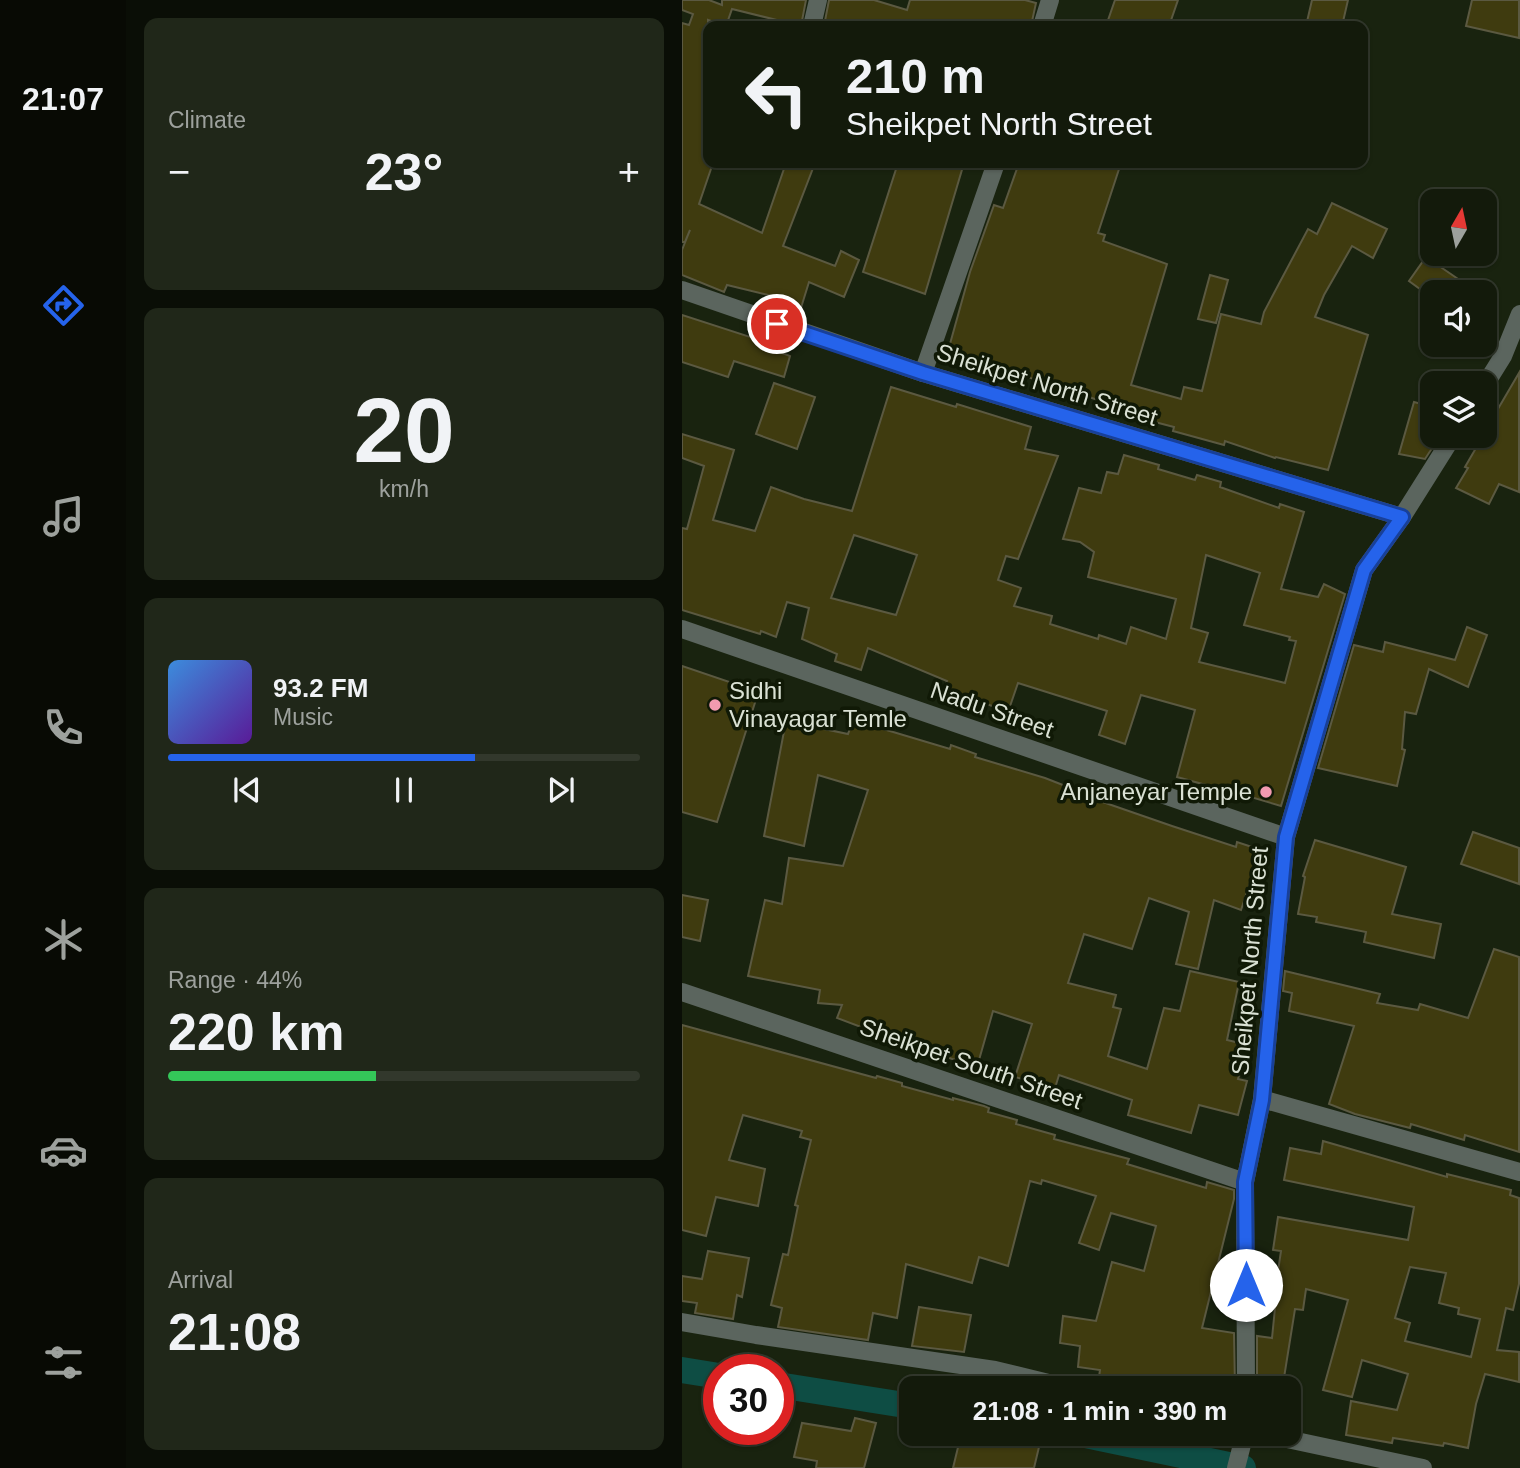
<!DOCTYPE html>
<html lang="en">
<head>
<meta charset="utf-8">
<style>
	:root { --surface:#131a0b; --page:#202719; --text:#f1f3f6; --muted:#9da19d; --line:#32382c; --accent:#2563eb }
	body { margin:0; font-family:Helvetica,sans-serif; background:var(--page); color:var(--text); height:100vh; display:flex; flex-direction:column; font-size:26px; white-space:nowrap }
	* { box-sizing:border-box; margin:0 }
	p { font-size:23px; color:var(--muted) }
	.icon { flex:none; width:38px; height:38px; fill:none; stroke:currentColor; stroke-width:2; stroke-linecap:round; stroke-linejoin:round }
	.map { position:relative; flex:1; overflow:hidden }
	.sheet { display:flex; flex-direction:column; gap:18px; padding:18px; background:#0a0e06; width:556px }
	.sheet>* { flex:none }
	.guide { position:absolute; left:21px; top:21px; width:665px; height:147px; border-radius:14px; box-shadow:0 2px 5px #0004,0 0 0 2px var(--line); background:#131a0b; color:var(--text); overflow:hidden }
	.needle { width:46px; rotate:9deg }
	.fabs { position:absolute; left:738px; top:189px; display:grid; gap:14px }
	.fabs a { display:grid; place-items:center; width:77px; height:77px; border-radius:14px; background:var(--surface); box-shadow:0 2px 5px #0004,0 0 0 2px var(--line); font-size:35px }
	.speed { position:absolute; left:21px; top:1354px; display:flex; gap:14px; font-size:35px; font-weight:700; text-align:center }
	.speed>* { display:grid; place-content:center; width:91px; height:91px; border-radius:50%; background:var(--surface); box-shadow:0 2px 5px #0004,0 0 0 2px var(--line); line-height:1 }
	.speed .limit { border:10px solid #d22; background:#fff; color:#111 }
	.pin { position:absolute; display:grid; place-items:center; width:60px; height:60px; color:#fff; margin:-30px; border:4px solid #fff; border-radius:50%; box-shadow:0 2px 7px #0007 }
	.me { position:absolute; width:77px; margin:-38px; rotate:0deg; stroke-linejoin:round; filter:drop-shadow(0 0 5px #0008) }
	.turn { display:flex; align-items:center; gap:24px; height:147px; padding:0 28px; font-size:32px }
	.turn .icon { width:91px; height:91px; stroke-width:2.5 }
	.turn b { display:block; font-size:49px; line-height:60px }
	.big { font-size:52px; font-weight:700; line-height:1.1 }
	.sheet .widget { flex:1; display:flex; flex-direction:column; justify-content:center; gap:10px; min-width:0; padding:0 24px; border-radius:14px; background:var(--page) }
	.sheet .dial { align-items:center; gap:0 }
	.dial b { font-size:91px; line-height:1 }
	.song { display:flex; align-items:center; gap:21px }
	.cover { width:84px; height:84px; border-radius:10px; background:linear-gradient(135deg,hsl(210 70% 55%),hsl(270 70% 35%)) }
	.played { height:7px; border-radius:4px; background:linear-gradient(90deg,var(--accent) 65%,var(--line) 65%) }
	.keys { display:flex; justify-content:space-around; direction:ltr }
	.heat { display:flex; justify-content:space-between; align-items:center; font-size:38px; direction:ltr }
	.charge { height:10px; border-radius:5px; background:linear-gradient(90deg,#34c759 44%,var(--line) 0) }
	.trip { position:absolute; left:217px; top:1376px; width:402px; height:70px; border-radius:14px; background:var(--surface); box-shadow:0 2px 5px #0004,0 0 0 2px var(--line); font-weight:700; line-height:70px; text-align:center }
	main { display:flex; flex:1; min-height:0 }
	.tabs { display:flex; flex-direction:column; width:126px; justify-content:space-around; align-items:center; background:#080a04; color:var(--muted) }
	.tabs .icon { width:49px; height:49px }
	.tabs .selected { color:var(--accent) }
	.tabs b { font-size:32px; color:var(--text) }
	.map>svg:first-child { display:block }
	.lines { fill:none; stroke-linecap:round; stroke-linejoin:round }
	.canal { stroke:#0e4d44; stroke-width:26 }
	.building { fill:#3f3b0f; stroke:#5b5941; stroke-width:2; fill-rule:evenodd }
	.minor { stroke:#5b655e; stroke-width:18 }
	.route-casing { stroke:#184099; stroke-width:18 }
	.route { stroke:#2563eb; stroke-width:12 }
	.poi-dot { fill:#f29ab0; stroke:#101906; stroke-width:2.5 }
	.labels { text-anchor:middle; stroke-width:7; stroke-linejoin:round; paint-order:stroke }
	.street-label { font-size:24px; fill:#dae1d4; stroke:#101906 }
	.poi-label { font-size:24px; fill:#dae1d4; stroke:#101906; text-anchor:start }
</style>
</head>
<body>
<main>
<nav class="tabs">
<b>21:07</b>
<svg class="icon selected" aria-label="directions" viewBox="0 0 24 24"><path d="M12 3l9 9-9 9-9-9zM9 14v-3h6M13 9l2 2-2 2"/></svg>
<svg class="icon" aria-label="music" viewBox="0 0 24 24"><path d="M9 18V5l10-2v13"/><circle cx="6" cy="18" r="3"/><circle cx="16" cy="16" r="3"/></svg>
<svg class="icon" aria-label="phone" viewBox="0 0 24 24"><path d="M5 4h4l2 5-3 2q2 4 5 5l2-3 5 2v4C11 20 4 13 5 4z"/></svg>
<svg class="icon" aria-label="climate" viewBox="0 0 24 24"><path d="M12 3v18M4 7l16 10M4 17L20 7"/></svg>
<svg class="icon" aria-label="car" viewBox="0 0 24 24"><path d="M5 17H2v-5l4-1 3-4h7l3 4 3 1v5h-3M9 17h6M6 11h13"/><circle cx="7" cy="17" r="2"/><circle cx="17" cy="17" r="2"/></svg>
<svg class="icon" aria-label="filters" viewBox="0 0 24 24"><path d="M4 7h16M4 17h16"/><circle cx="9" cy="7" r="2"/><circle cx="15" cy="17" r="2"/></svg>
</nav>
<section class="sheet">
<div class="widget"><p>Climate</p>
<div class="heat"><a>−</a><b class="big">23°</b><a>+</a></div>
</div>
<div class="widget dial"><b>20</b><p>km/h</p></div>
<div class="widget">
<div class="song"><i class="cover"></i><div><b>93.2 FM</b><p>Music</p></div></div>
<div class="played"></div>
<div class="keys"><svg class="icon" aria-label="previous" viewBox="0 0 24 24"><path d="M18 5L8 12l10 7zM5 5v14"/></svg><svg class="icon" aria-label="pause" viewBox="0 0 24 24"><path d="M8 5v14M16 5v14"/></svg><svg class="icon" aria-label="next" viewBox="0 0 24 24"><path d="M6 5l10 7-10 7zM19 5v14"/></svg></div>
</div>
<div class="widget"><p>Range · 44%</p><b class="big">220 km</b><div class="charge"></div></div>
<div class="widget"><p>Arrival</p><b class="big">21:08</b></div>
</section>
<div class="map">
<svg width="838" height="1468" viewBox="0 0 838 1468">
	<rect width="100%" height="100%" fill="#19230f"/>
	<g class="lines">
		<g class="canal">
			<path d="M0 1370 37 1376"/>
			<path d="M96 1385 229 1406"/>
			<path d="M394 1433 561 1468"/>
		</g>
	</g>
	<g class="building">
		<path d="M0 0H27L40 5V0H124L119 26 50 9 44 26 26 20V163H31L17 204 80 233 104 163H133L101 246 153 266 159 251 177 260 162 297 127 282 118 311 97 303 99 298 45 285 42 292 0 275V250L8 230 3 242H0V23L7 25 11 14 0 10Z"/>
		<path d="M147 0H192L225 10 228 0H343L354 3 349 26H142Z"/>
		<path d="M433 0H496L487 26H424Z"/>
		<path d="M630 0H666L660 26H624Z"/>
		<path d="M790 0H837V38L784 26Z"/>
		<path d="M216 163H282L243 294 181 272Z"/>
		<path d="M337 163H439L416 233 423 235 421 241 485 264 449 385 499 399 502 387 520 391 539 314 579 324 582 312 626 229 635 234 650 203 705 229 691 258 670 246 642 295 633 317 686 335 646 470 594 457 593 458 543 441 542 445 491 431 492 427 415 407 416 400 266 351 288 272 312 205 321 208Z"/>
		<path d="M744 257 795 292H742L727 281Z"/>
		<path d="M528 275 546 280 534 323 516 319Z"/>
		<path d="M0 315 96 346 95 351 108 356 102 377 52 361 46 377 0 362Z"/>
		<path d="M837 373V492L817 484 807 504 774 488 786 468 783 467 801 436H803V431Z"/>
		<path d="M92 383 133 397 115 449 74 434Z"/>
		<path d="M209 387 274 407 275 404 349 427 343 449 376 456 336 559 324 556 316 580 339 588 332 606 370 616 368 624 416 639 417 635 444 644 449 627 484 639 494 599 406 577 412 552 398 542 381 539 397 488 419 493 425 472 436 474 442 455 477 465 476 469 513 480 515 475 539 482 538 487 597 508 598 504 622 512 599 589 636 597 642 584 663 594 599 806 552 792 551 795 523 787 524 785 495 777 513 710 459 695 443 744 417 735 425 711 336 683 326 712 294 700V702L260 692 265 681 186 648 179 670 153 661 155 654 120 639 127 608 105 602 94 637 79 631 78 634 0 610V528L5 529 22 466 0 458V434L52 450 31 520 73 531 89 487 122 499 170 511ZM172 535 235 555 214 615 149 598ZM524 555 578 573 562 625 608 637 607 640 614 641 603 683 517 662 526 633 509 628Z"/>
		<path d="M732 402 751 407V436H758L743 459 717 454Z"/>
		<path d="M785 627 805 635 786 687 747 669 734 714 723 712 720 749 723 750 715 786 636 768 672 645 701 652 703 642 773 660Z"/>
		<path d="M0 666 56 685 57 680 78 687 35 822 0 812Z"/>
		<path d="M171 720 268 749 269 745 294 754 293 757 363 778 386 787V790L490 826 554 847 555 842 579 850 559 910 532 900 516 969 494 964 507 912 467 898 450 949 402 934 386 983 434 995 431 1007 439 1009 426 1056 465 1069 482 1008 498 1011 508 971 557 982 545 1040 566 1045 556 1079 565 1081 556 1115 517 1105 509 1133 446 1115 450 1100 377 1075 373 1088 333 1077 350 1024 311 1011 295 1067 224 1044 155 1018 160 1005 136 1003 138 990 66 976 83 900 100 904 107 858 161 866 186 790 136 775 122 846 82 836 104 721 166 734Z"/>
		<path d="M791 832 837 848V884L779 864Z"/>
		<path d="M633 840 724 867 710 914 759 924 752 958 682 942 684 932 634 922 635 917 616 914 623 877 621 876Z"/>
		<path d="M0 895 26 900 18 941 0 937Z"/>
		<path d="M812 949 837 957V1152L783 1135 782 1140 729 1124 728 1128 673 1114 647 1104 672 1026 607 1011 610 993 601 991 603 971 698 994 695 1003 736 1010 738 1004 786 1018Z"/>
		<path d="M0 1025 194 1078 195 1076 220 1083V1086L271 1100V1098L302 1106 307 1108 306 1112 335 1120 334 1124 373 1135 372 1139 447 1159 445 1164 524 1188 525 1182 552 1190V1199L520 1328 552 1333 553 1388H434L416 1384 418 1370 396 1367 398 1346 378 1343 381 1316 414 1321 430 1262 462 1271 474 1226 429 1213 417 1250 397 1243 414 1196 360 1180 359 1184 348 1181 326 1266 297 1257 290 1283 224 1264 215 1318 191 1313 186 1340 96 1327 100 1308 89 1305 101 1254 106 1255 116 1206 113 1205 129 1140 118 1137 120 1131 61 1115 47 1160 83 1169 76 1206 34 1197 24 1236 0 1230Z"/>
		<path d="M641 1141 765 1177V1174L829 1190 828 1195 837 1198V1284L831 1310 824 1308 815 1350 837 1352V1382L803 1374 794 1404 786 1448 762 1443 761 1446 711 1438 710 1443 664 1435 669 1401 715 1410 726 1374 680 1360 670 1397 641 1390 666 1300 624 1289 621 1310 613 1309 601 1384 584 1381 585 1377 575 1375V1336L590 1338 594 1298H592L599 1251 591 1250 596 1217 726 1240 732 1207 602 1180 608 1148 639 1154ZM728 1267 764 1273 757 1303 777 1308 776 1314 798 1319 789 1357 723 1341 728 1323 713 1318Z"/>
		<path d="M26 1251 67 1258 60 1297 55 1295 51 1319 13 1313 15 1303 0 1301V1276L20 1279Z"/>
		<path d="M237 1307 289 1315 282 1352 230 1346Z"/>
		<path d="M173 1418 194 1423 182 1468H134L135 1461 112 1457 120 1423 169 1431Z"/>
		<path d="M279 1435 325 1445 326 1440 357 1447 352 1468H271Z"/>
	</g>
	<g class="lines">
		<g class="minor">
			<path d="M130 26 136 0"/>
			<path d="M360 26 368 0"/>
			<path d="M0 290 241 373 720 517"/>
			<path d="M241 373 314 163"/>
			<path d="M803 385 821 356 838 314"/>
			<path d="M0 629 604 837"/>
			<path d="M0 992 563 1182"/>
			<path d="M580 1099 838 1172"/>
			<path d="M0 1322 74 1335 313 1370 387 1388"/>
			<path d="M564 1388 563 1182 580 1099 604 837 682 570 720 517 771 436"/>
			<path d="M577 1433 741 1468"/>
			<path d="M554 1468 563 1433"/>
		</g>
	</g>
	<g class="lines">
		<defs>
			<path id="route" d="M95 324 241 373 720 517 682 570 604 837 580 1100 563 1182 564 1285"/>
		</defs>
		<use href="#route" class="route-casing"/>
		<use href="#route" class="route"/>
	</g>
	<g class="poi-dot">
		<circle cx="33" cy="705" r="7"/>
		<circle cx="584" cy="792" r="7"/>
	</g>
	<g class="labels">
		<g class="street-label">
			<text transform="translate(365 385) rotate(17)" y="8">Sheikpet North Street</text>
			<text transform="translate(310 710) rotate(19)" y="8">Nadu Street</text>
			<text transform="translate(568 961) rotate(-85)" y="8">Sheikpet North Street</text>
			<text transform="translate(289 1064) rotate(19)" y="8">Sheikpet South Street</text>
		</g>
		<g class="poi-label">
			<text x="47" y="699">Sidhi<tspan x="47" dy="28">Vinayagar Temle</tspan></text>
			<text x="570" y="800" text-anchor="end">Anjaneyar Temple</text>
		</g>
	</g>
</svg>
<div class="fabs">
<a><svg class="needle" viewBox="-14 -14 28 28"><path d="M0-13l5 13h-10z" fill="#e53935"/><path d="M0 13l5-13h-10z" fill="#9da19d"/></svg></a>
<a><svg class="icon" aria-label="sound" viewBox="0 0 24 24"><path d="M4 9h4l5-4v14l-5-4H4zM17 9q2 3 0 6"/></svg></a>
<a><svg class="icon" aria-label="layers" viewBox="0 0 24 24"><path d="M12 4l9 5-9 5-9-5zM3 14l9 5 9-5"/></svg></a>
</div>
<div class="speed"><div class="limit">30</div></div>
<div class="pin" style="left:95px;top:324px;background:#d93025"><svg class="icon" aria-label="arrive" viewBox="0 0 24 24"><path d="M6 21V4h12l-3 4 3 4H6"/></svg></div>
<svg class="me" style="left:564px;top:1285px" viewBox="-20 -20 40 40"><circle r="19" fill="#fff"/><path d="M0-13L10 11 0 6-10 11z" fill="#2563eb"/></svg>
<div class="trip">21:08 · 1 min · 390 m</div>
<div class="guide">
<div class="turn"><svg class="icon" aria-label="left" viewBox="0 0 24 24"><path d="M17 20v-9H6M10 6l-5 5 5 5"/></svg><div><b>210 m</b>Sheikpet North Street</div></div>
</div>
</div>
</main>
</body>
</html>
